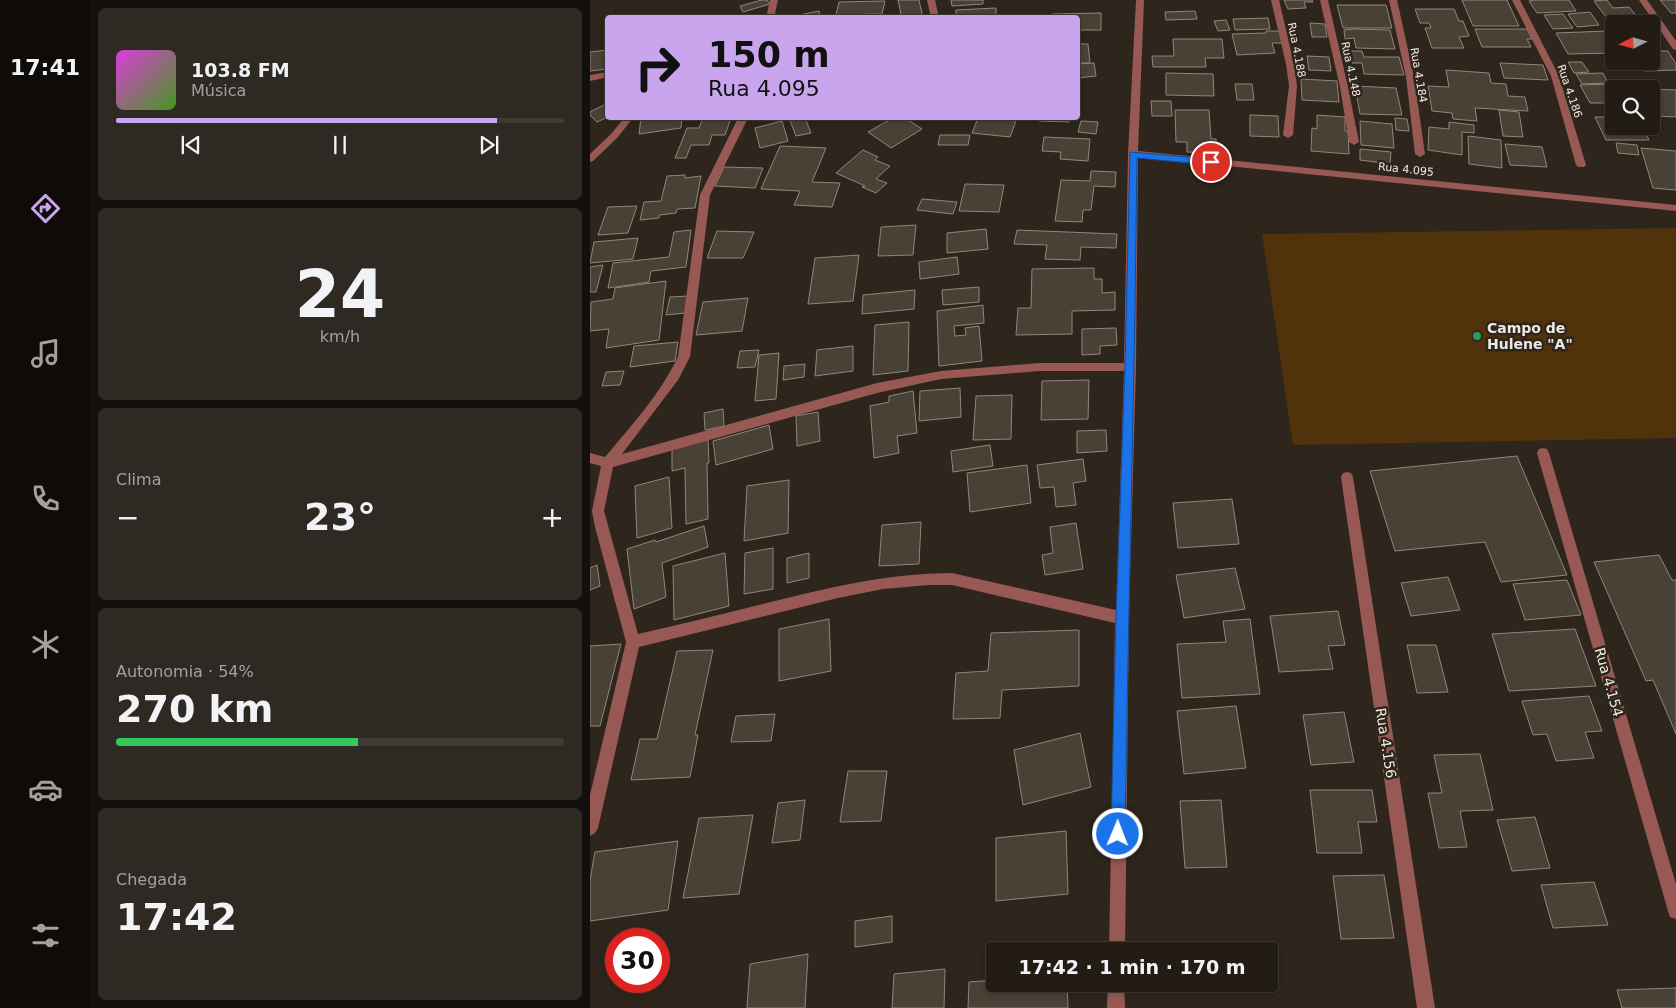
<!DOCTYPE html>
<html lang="pt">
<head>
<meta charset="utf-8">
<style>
	:root { --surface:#221c15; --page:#2e2922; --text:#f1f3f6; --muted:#a2a1a0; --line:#3f3a34; --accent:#c9a5ee }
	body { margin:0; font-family:"DejaVu Sans",sans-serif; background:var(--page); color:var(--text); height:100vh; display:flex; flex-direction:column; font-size:19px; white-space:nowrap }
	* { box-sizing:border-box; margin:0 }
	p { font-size:16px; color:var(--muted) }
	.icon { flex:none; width:28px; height:28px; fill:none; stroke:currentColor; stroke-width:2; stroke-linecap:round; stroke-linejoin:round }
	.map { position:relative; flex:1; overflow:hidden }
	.panel { display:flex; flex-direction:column; gap:8px; padding:8px; background:#130f0c; width:500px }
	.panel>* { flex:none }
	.top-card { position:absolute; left:15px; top:15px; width:475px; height:105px; border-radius:5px; box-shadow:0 2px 8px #0003,0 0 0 1px var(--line); background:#c9a5ee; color:#111; overflow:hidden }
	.needle { width:32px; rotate:264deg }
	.tools { position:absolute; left:1015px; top:15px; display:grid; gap:10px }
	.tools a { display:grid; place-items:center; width:55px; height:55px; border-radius:5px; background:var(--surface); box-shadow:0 2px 8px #0003,0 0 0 1px var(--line); font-size:25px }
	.speed { position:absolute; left:15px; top:928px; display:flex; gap:10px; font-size:25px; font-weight:700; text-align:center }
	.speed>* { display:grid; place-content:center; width:65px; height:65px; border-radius:50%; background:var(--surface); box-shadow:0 2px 8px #0003,0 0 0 1px var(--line); line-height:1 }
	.speed .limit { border:8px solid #d22; background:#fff; color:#111 }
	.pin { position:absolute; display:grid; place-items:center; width:42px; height:42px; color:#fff; margin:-21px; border:2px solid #fff; border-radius:50%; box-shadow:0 1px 5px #0007 }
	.me { position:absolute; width:55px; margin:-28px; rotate:1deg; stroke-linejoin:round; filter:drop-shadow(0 0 4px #0008) }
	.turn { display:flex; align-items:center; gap:18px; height:105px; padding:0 20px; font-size:22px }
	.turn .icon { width:65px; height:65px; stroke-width:2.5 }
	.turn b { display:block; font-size:35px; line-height:42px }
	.big { font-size:38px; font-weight:700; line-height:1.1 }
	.panel .card { flex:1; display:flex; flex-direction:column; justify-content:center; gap:8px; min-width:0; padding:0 18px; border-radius:8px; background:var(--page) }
	.panel .dial { align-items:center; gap:0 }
	.dial b { font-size:65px; line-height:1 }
	.song { display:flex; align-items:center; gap:15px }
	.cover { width:60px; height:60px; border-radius:8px; background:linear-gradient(135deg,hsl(300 70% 55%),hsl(100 70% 35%)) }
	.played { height:5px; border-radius:2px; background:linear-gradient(90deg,var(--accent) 85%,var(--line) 85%) }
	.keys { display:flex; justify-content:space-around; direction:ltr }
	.heat { display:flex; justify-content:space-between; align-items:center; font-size:28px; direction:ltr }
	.charge { height:8px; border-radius:4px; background:linear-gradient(90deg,#34c759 54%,var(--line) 0) }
	.trip { position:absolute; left:396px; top:942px; width:292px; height:50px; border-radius:5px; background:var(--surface); box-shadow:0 2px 8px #0003,0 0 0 1px var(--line); font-weight:700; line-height:50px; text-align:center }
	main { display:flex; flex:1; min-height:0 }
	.tabs { display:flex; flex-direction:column; width:90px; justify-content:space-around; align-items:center; background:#0e0b08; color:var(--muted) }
	.tabs .icon { width:35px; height:35px }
	.tabs .on { color:var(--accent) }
	.tabs b { font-size:22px; color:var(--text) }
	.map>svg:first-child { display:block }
	.green { fill:#50320b }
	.building { fill:#494036; stroke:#91867b }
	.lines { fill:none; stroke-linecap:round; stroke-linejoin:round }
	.street { fill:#985955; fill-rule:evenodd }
	.route { fill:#1a73e8; stroke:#114b97 }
	.leisure-dot { fill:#2e9e5b; stroke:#2e261c; stroke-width:2 }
	.labels { text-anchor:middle; stroke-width:5; stroke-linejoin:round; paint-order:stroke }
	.far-street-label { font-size:11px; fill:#efe9e2; stroke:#2e261c }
	.poi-label { font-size:14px; font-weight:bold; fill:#efe9e2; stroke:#2e261c; text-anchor:start }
	.street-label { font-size:14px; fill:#efe9e2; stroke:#2e261c }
</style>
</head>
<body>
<main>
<nav class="tabs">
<b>17:41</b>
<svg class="icon on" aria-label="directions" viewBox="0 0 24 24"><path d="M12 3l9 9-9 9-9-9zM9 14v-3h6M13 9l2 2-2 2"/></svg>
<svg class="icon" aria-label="music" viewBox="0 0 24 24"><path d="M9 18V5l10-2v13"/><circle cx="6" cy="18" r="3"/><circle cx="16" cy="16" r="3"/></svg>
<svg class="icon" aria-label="phone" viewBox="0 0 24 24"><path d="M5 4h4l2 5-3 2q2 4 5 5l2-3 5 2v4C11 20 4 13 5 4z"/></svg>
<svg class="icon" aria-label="climate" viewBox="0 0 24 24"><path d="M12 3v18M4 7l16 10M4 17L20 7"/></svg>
<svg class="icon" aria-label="car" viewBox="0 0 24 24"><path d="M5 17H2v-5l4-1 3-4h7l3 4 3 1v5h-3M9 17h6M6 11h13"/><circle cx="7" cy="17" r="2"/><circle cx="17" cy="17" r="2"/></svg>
<svg class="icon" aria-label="filters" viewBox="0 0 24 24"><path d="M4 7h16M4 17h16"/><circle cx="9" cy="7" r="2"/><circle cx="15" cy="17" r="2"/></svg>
</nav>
<section class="panel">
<div class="card">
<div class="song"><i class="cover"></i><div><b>103.8 FM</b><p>Música</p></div></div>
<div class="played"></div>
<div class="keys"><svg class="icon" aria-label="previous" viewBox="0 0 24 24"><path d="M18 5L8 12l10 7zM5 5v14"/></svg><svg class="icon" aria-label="pause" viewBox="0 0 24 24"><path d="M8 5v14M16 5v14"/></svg><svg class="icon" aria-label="next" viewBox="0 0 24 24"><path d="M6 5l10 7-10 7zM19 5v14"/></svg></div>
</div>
<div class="card dial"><b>24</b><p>km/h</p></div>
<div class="card"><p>Clima</p>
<div class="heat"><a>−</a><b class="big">23°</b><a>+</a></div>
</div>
<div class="card"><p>Autonomia · 54%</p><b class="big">270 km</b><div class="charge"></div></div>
<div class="card"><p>Chegada</p><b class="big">17:42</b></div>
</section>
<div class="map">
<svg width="1086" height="1008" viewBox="0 0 1086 1008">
	<rect width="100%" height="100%" fill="#2e261c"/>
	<path class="green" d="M1086 228V438L703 445 672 234Z"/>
	<g class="building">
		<path d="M172 0H177L180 4 153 12 150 6Z"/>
		<path d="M308 0H329L333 18H291L311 14Z"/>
		<path d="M361 0H393V4L362 6Z"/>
		<path d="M694 0H722L723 2H714L716 8 698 9Z"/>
		<path d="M872 0H917L929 26H883Z"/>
		<path d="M945 0H979L986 11 947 13 939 1Z"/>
		<path d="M1017 0 1023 8 1039 7 1052 23 1022 25 1004 1Z"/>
		<path d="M1070 0H1086V13H1081Z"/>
		<path d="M295 1 292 14 246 15 249 2Z"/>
		<path d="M747 5H796L802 28H753Z"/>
		<path d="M406 8V18H366V10Z"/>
		<path d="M825 9H864L869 21H873L879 36 869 37 874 48H842L835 28H841L839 23H830Z"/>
		<path d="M229 11 231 18H210L209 15Z"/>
		<path d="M605 11 607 19 576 20 575 12Z"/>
		<path d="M1000 12 1009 25 987 27 978 14Z"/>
		<path d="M511 13V30H488V18H462V14Z"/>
		<path d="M973 14 983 28 963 29 954 15Z"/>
		<path d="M678 18 680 29 645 30 643 19Z"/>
		<path d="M636 20 640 30 628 31 624 21Z"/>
		<path d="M720 23 735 24 737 37H722Z"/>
		<path d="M763 29 800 30 805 49 766 48 764 38 755 39 754 30Z"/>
		<path d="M885 29H937L942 39H937L941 47H892Z"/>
		<path d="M676 31H689L693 43H682L685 53 647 55 642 34 676 33Z"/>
		<path d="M1018 31 1024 39V53L978 54 966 33Z"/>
		<path d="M583 39H632L634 58H615L616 67H563L562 56H584Z"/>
		<path d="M488 44H498L500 63H488Z"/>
		<path d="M18 50 17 69 0 71V52Z"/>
		<path d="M760 51H772L774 57H809L814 75 774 74 772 63H762Z"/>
		<path d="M1061 51H1078L1086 64V70L1055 71 1049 61H1061Z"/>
		<path d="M717 56 739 57 741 71 719 70Z"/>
		<path d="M978 62H992L999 72 984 73Z"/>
		<path d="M504 63 506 76 488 78V64Z"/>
		<path d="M910 63 953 65 958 80 914 78Z"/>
		<path d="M856 70 899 73 901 83 916 84 918 96 935 97 938 111 885 108 887 121 863 119 862 113 842 111 838 86 859 87Z"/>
		<path d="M576 73 623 74 624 96 576 95Z"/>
		<path d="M1013 73 1018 83 992 84 986 74Z"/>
		<path d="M711 79 747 81 749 102 712 100Z"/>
		<path d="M1045 83 1048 89H1024V103H1000L990 85Z"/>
		<path d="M645 84H662L664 100H647Z"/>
		<path d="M765 86 806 88 812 115 770 114Z"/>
		<path d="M1061 89 1086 90V117L1066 116 1061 105Z"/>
		<path d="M561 101H581L582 116H562Z"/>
		<path d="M18 103V117L7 122 0 115V112Z"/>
		<path d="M585 110H619L621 139H626L627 153 597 152V142H586Z"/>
		<path d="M909 110 929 112 933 137 913 136Z"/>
		<path d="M660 115 688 116 689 137 660 136Z"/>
		<path d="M727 115 755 117V131H758L759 154 721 151 722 128 727 129Z"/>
		<path d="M1005 117H1024V126H1052L1059 140H1016Z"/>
		<path d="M51 118H92L91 128 49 134Z"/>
		<path d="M113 118H141L135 135H122L119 145H101L96 158H85L97 128H109Z"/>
		<path d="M199 118H215L221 133 206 136Z"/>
		<path d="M303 118H315L332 129 301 148 278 132Z"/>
		<path d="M388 118H427L420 137 382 133Z"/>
		<path d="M449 118H480L479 122 449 121Z"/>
		<path d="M805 118 817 119 819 131 806 130Z"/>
		<path d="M192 121 198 141 170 148 165 128Z"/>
		<path d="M491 121 508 122 506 134 488 132Z"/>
		<path d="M770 121 802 124 804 148 771 145Z"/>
		<path d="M859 122 884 125V133L872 132V155L838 150 839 127 859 129Z"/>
		<path d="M350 135H380L378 145H348Z"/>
		<path d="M878 136 911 140 912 168 879 164Z"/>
		<path d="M454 137 500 139 498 161 470 159 471 152 452 151Z"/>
		<path d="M1026 143 1047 145 1049 155 1028 153Z"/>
		<path d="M915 144 952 147 957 167 920 165Z"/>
		<path d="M190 146 236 148 222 182 250 183 242 207 204 205 210 191 171 189Z"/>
		<path d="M1051 148 1086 151V190L1063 188Z"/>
		<path d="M770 149 801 152 800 164 770 160Z"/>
		<path d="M273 150 288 157 285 160 300 166 286 179 297 183 286 193 272 187 275 186 246 173Z"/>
		<path d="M134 167 173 168 165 188 125 186Z"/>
		<path d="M501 171 526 172 525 187 504 186 501 210H493L492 222 465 221 471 180 500 181Z"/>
		<path d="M95 175V178L111 176 105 208 87 209 86 213 69 215V218L50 220 54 202 71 201 77 176Z"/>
		<path d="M375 184 414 185 409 212 369 211Z"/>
		<path d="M332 199 367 202 363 214 327 210Z"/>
		<path d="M47 206 38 233 8 235 18 207Z"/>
		<path d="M326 225 323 255 288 256 291 227Z"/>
		<path d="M396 229 398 249 357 253V233Z"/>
		<path d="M101 230 96 267 61 271 59 282 18 288 23 263 79 257 84 232Z"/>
		<path d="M427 230 527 234 526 248 491 247 490 260 455 259 457 245 424 244Z"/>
		<path d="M127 231 164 232 153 258H117Z"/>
		<path d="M48 238 43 259 0 263 4 242Z"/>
		<path d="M269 255 263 301 218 304 225 258Z"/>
		<path d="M367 257 369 274 330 279 329 262Z"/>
		<path d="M13 265 6 292H0V267Z"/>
		<path d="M504 268V279H512V293L525 292V310L482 311V334L426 335 428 308H441L442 269Z"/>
		<path d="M76 281 69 340 16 348 19 329 0 331 1 302 23 299 25 288Z"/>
		<path d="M389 287V302L353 305 352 290Z"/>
		<path d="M325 290 324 309 272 314 273 295Z"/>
		<path d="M99 296 95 313 76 315 80 297Z"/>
		<path d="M158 298 152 331 106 335 113 302Z"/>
		<path d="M393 305 394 323 364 326 365 336 376 335 375 328 389 326 392 361 349 366 347 311Z"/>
		<path d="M319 322 318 371 283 375 285 325Z"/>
		<path d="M526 328 527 345 510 346V354L492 355V329Z"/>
		<path d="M88 342 85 361 40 367 44 346Z"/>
		<path d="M263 346V371L225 376 227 350Z"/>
		<path d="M169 350 165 367 147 368 150 351Z"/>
		<path d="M189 353 186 399 165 401 169 355Z"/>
		<path d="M215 364 214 377 193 380 194 366Z"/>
		<path d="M34 371 30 385 12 386 16 372Z"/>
		<path d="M499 380 498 419 451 420 452 381Z"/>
		<path d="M370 388 371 417 329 421 330 391Z"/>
		<path d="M323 391 327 433 307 436 309 453 284 458 280 406 299 402V396Z"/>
		<path d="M422 395 421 439 383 440 386 396Z"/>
		<path d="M133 409 134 426 115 430 114 413Z"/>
		<path d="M228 412 230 441 207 446 206 416Z"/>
		<path d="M179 425 183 449 126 465 123 441Z"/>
		<path d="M516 430 517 451 487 453V431Z"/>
		<path d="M118 440 119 463H117L118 519 96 524 95 468 82 471V448Z"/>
		<path d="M400 445 403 466 363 472 361 451Z"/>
		<path d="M927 456 977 575 911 582 895 542 805 551 780 471Z"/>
		<path d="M493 459 496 481 483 483 486 505 466 507 464 487 450 488 447 465Z"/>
		<path d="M437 465 441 503 380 512 377 473Z"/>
		<path d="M79 477 82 528 47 538 45 486Z"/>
		<path d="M199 480 198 533 154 541 157 486Z"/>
		<path d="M642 499 649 544 588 548 583 503Z"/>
		<path d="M331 522 329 564 289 566 292 525Z"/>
		<path d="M486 523 493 569 455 575 452 555 463 553 460 527Z"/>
		<path d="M114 526 118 547 72 563 76 597 44 609 37 549 65 540 66 542Z"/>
		<path d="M183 548V589L154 594 155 553Z"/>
		<path d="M135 553 139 606 84 620 83 566Z"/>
		<path d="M219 553V578L197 583V558Z"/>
		<path d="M1069 555 1082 580H1086V734L1063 680 1056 681 1004 562Z"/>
		<path d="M7 565 10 586 0 590V568Z"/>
		<path d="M645 568 655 609 594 618 586 575Z"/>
		<path d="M858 577 870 610 821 616 811 583Z"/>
		<path d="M977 580 991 615 935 620 923 584Z"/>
		<path d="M748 611 755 645 738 646 743 669 689 672 680 616Z"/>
		<path d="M239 619 241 671 189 681V629Z"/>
		<path d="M660 619 670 694 592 698 587 644 636 642 633 621Z"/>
		<path d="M985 629 1006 686 919 691 902 634Z"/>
		<path d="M489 630V686L412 690 410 718 363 719 366 673 398 671 401 633Z"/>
		<path d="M31 644 10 726H0V646Z"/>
		<path d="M817 645H846L858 692 827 693Z"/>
		<path d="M123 650 105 735H108L100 777 41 780 50 739H67L87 651Z"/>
		<path d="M999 696 1012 731 995 732 1004 758 966 761 957 734 943 735 932 701Z"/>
		<path d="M646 706 656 768 594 774 587 711Z"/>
		<path d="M754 712 764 762 721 765 713 715Z"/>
		<path d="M185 714 181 741 141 742 146 716Z"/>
		<path d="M490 733 501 787 433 805 424 750Z"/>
		<path d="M890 754 903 810 870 811 877 847 849 848 838 793H852L844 755Z"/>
		<path d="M258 771H297L291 821 250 822Z"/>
		<path d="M720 790H782L787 822H768L772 853H727Z"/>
		<path d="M215 800 210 840 182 843 188 803Z"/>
		<path d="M631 800 637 867 595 868 590 801Z"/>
		<path d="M163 815 149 894 93 898 109 818Z"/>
		<path d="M945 817 960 868 922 871 907 820Z"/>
		<path d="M476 831 478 894 406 901V838Z"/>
		<path d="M88 841 78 910 0 921V880L5 852Z"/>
		<path d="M794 875 804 938 751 939 743 876Z"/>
		<path d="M1004 882 1018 925 963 928 951 885Z"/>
		<path d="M302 916V942L265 947V921Z"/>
		<path d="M218 954 215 1008H157L160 964Z"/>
		<path d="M355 969 354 1008H302L304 974Z"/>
		<path d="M405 980V984H477L478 1008H378L379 982Z"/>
		<path d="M1086 988V1008H1032L1027 990Z"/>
	</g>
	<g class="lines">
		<g class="street">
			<path d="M180 0H188L184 18H176Z"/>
			<path d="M337 0H345L349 18H341Z"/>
			<path d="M546 0H554L548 151 1086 205V211L548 157 546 367 539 618 535 951H519L525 623 362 585H339L293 589 248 598 49 647 8 828 5 833 0 836V795L36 642 5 527 2 511 11 466 0 463V453L15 457C42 425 70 394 88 357L110 195 148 118H158L120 195 100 357 88 380 32 454 287 383 351 371 449 363H534L538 154ZM449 371H534L526 610 362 573C300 573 241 587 181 602 137 613 92 624 48 634L14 511 23 467 287 393 351 379Z"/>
			<path d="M681 0H689L704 64 707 86 703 135 698 138 693 135 699 86 696 64Z"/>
			<path d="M730 0H738L758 87 769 142 764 145 759 142 750 87Z"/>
			<path d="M799 0H807L824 77 835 154 830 157 825 154 816 77Z"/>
			<path d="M922 0H930L969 76 996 165 994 167H988L986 165 961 76Z"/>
			<path d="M1049 0H1057L1086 41V50L1083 49Z"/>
			<path d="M18 72V77L0 81V75Z"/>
			<path d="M34 118H43L27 138 3 161 0 162V154L21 134Z"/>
			<path d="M953 448 957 449 959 453 1086 884V919L1080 917 1078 911 947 453 949 449Z"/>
			<path d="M757 472 761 473 763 477 845 1008H827L751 477 753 473Z"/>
			<path d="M518 984H534L535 1008H517Z"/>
		</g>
	</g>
	<path class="route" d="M540 152 621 159 625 162 621 165 547 158C545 383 538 608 535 834L533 839 528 841 523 839 521 834 526 618 535 367Z"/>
	<circle class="leisure-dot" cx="887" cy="336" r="5"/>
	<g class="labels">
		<g class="far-street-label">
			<text transform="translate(707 50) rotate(79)" y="4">Rua 4.188</text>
			<text transform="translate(761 69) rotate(78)" y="4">Rua 4.148</text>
			<text transform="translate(829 75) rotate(80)" y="4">Rua 4.184</text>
			<text transform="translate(980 91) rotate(71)" y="4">Rua 4.186</text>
			<text transform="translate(816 169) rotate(6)" y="4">Rua 4.095</text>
		</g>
		<g class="poi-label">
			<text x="897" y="333">Campo de<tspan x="897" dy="16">Hulene "A"</tspan></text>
		</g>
		<g class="street-label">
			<text transform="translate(1019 682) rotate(74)" y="5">Rua 4.154</text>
			<text transform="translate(796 743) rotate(81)" y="5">Rua 4.156</text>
		</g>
	</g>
</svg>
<div class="tools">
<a><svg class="needle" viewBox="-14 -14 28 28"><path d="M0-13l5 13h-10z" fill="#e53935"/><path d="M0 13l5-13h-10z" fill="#a2a1a0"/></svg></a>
<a><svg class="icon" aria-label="search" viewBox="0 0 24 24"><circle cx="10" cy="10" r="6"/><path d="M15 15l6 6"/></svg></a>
</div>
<div class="speed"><div class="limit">30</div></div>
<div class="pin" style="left:621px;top:162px;background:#d93025"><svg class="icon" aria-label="arrive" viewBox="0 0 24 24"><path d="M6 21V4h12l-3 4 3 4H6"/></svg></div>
<svg class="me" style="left:528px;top:834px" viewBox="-20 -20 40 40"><circle r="17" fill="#1a73e8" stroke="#fff" stroke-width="3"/><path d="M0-11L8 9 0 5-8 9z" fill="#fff"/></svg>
<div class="trip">17:42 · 1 min · 170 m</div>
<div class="top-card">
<div class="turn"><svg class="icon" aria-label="right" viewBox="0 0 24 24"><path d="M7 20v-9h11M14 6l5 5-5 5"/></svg><div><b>150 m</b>Rua 4.095</div></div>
</div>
</div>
</main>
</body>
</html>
